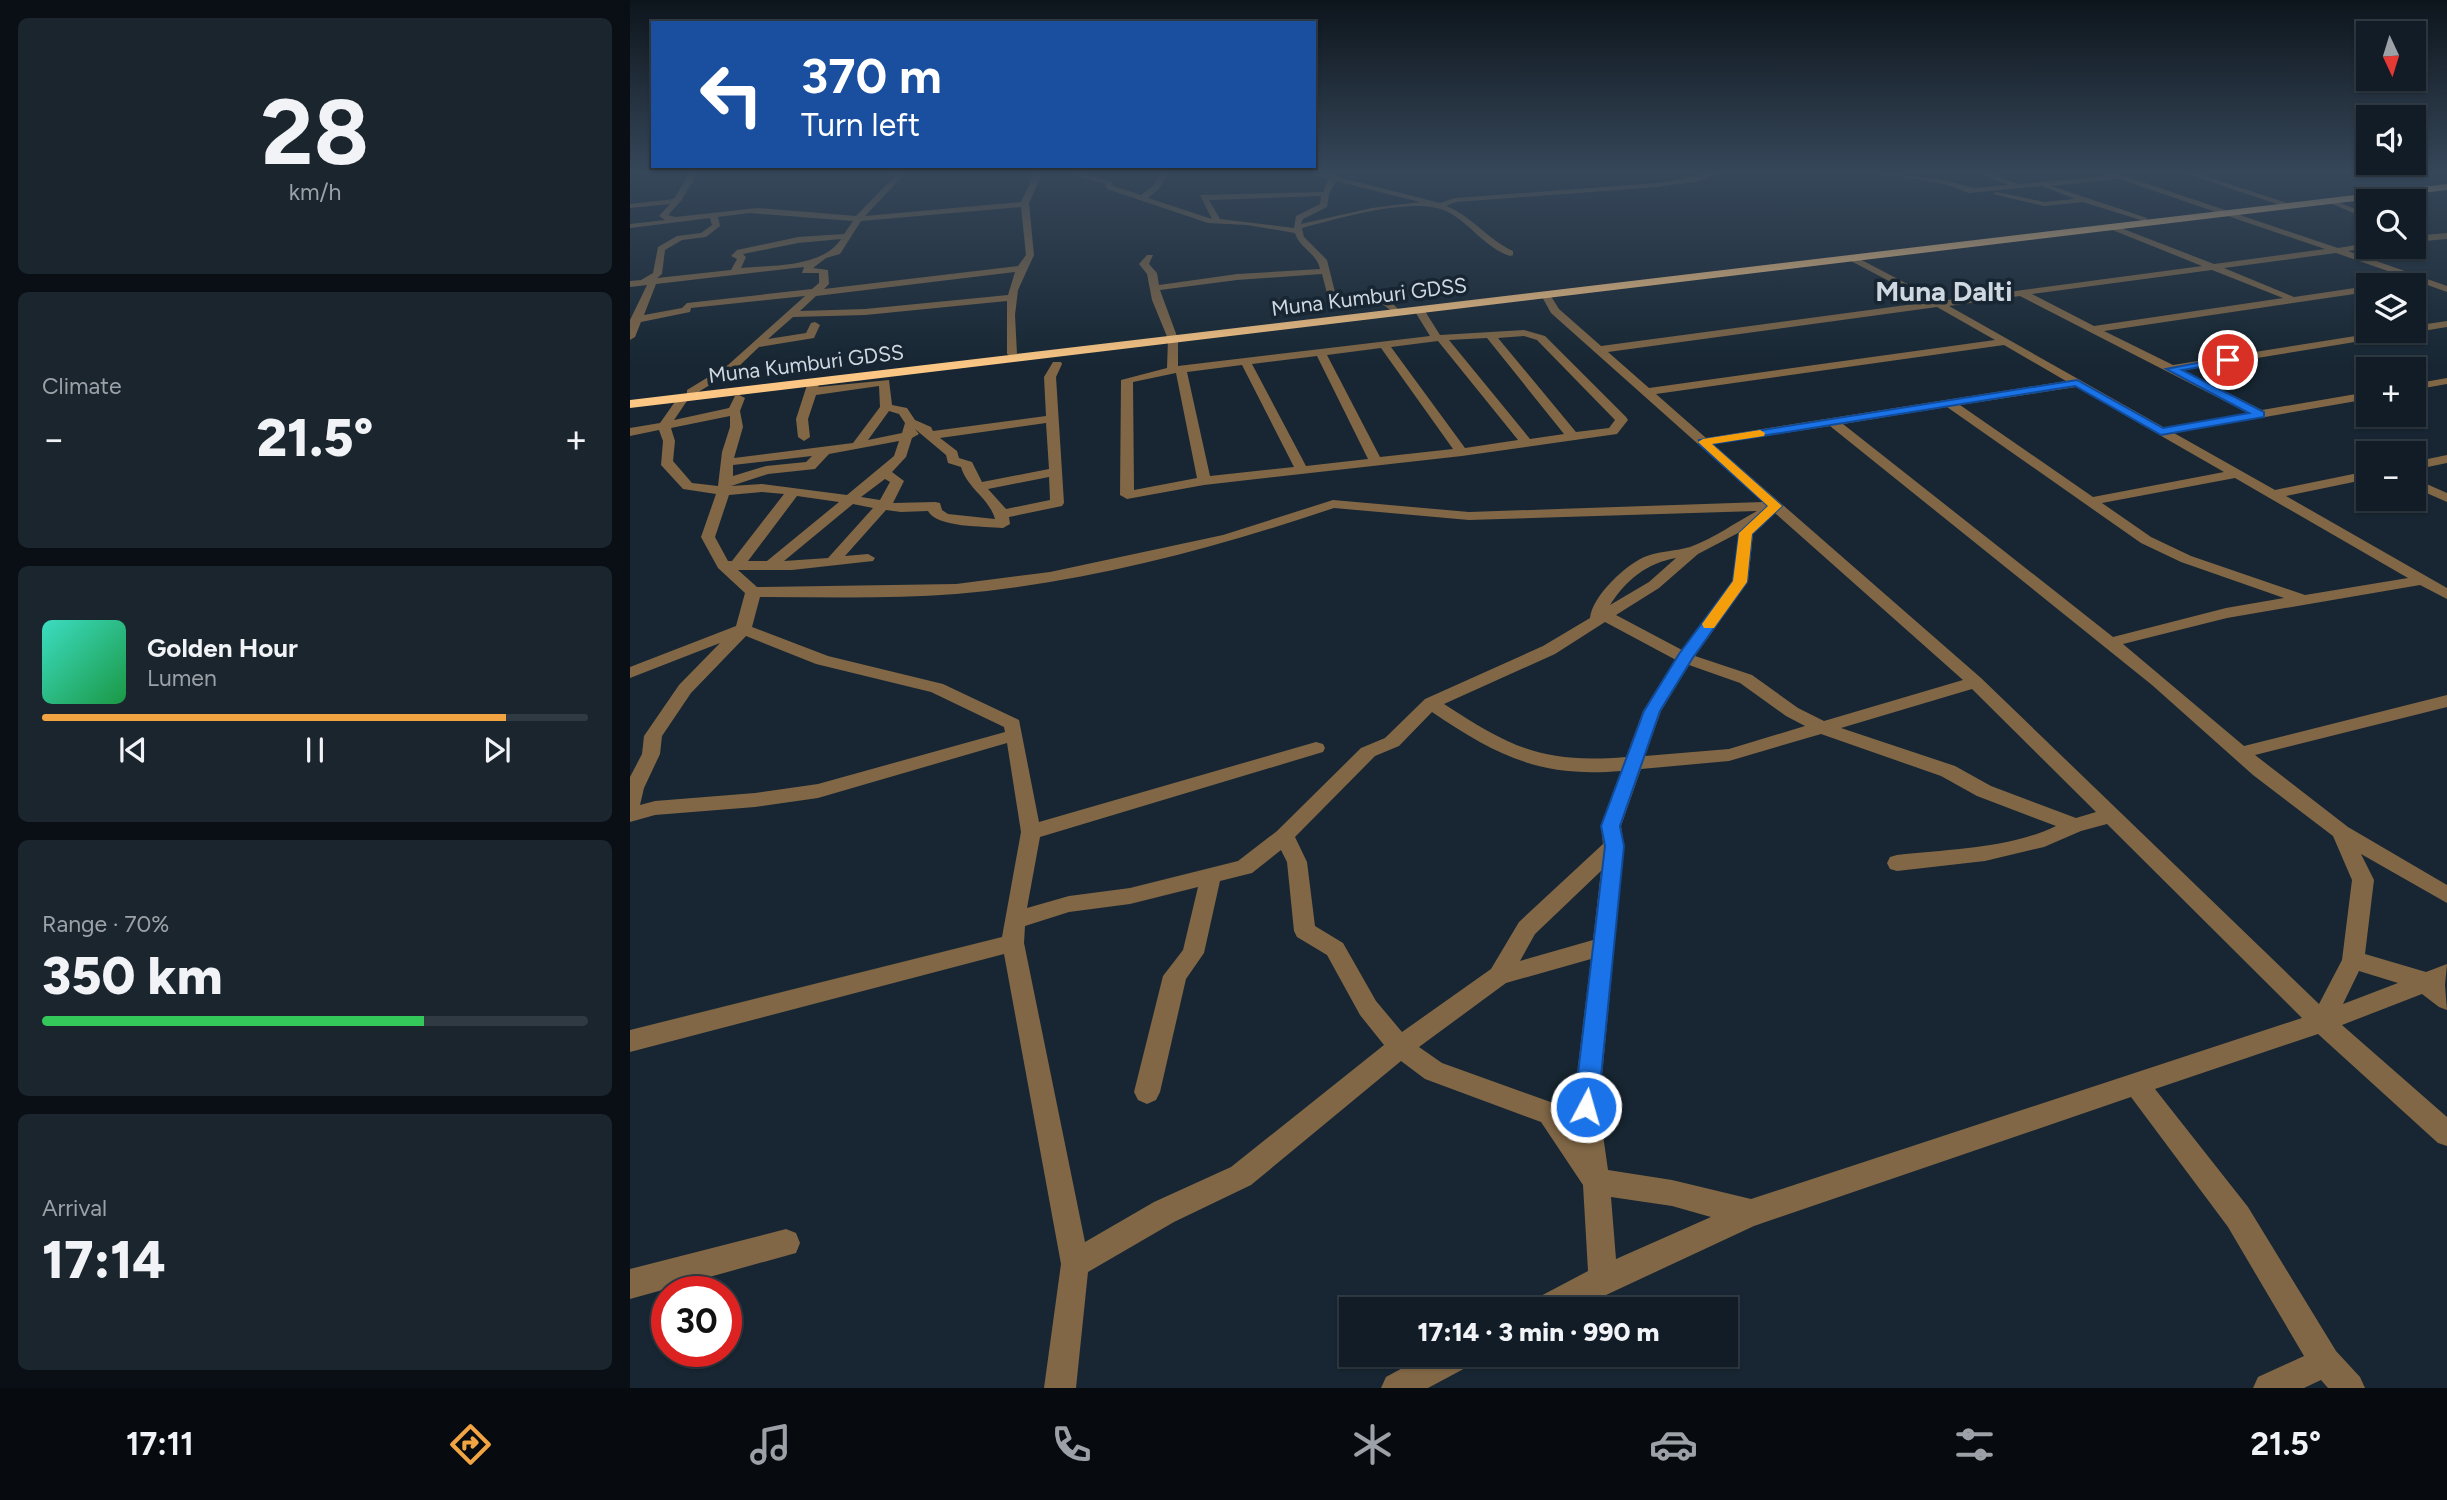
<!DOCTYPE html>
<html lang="en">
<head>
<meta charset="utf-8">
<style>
	:root { --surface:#111c26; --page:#1a252e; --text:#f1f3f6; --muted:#9ca1a7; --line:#303a43; --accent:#f3a442 }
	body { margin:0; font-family:Figtree,sans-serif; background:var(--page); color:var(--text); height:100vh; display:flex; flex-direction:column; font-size:26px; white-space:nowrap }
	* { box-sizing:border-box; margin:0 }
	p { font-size:23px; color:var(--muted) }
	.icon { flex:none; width:38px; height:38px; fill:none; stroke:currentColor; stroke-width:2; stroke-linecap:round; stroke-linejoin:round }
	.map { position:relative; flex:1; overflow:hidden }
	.sheet { display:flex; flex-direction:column; gap:18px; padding:18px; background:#090f15; width:630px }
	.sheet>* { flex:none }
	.top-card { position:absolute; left:21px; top:21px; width:665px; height:147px; border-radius:0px; box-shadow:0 2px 5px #0004,0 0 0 2px var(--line); background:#1a4fa0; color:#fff; overflow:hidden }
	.needle { width:46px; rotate:176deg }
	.buttons { position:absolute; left:1726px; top:21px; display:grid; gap:14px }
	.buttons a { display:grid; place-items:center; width:70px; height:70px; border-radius:0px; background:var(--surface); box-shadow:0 2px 5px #0004,0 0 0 2px var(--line); font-size:35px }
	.speed { position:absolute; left:21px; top:1276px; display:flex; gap:14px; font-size:35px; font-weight:700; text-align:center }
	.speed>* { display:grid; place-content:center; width:91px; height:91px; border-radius:50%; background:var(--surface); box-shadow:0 2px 5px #0004,0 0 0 2px var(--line); line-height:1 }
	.speed .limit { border:10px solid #d22; background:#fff; color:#111 }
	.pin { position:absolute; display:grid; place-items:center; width:60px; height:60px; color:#fff; margin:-30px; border:4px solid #fff; border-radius:50%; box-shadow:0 2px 7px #0007 }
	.me { position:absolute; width:77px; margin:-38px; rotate:6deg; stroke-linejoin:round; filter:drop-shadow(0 0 5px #0008) }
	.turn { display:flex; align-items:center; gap:24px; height:147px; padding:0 35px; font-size:32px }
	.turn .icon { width:91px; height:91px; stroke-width:2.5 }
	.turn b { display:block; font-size:49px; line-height:60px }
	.big { font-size:52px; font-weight:800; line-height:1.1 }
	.sheet .card { flex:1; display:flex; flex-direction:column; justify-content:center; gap:10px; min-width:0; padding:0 24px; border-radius:10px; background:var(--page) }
	.sheet .dial { align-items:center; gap:0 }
	.dial b { font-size:91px; line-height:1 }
	.song { display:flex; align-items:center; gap:21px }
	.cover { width:84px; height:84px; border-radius:10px; background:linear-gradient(135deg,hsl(170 70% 55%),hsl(140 70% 35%)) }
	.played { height:7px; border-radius:4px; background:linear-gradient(90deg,var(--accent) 85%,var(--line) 85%) }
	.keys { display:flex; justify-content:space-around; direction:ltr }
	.heat { display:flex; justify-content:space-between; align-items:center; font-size:38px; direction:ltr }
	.charge { height:10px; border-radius:5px; background:linear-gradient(90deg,#34c759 70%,var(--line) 0) }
	.trip { position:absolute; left:709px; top:1297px; width:399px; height:70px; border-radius:0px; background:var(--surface); box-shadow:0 2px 5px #0004,0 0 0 2px var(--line); font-weight:800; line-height:70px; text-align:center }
	.dock { display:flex; height:112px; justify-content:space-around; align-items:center; background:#070b0f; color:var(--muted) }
	.dock .icon { width:49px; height:49px }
	.dock .current { color:var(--accent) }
	.dock b { font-size:32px; color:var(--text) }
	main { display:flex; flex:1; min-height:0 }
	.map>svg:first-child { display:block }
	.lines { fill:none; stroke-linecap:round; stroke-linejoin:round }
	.minor { fill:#816746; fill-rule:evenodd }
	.highway { fill:#fcc784; fill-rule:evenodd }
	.route { fill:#1a73e8; stroke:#114b97; stroke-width:2 }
	.slow { fill:#f59e0b }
	.labels { text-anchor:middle; stroke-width:7; stroke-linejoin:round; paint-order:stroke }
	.far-street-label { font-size:21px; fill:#cfd8e1; stroke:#172632 }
	.far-district-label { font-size:28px; font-weight:bold; fill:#cfd8e1; stroke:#172632 }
</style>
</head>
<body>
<main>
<section class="sheet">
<div class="card dial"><b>28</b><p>km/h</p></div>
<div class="card"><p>Climate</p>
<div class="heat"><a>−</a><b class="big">21.5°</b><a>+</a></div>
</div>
<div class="card">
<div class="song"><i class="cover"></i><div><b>Golden Hour</b><p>Lumen</p></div></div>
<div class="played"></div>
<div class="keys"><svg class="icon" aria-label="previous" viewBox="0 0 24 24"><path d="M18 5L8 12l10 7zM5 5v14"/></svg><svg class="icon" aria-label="pause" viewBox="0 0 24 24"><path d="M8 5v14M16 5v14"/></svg><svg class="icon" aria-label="next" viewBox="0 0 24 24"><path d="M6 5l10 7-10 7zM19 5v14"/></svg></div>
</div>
<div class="card"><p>Range · 70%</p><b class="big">350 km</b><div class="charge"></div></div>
<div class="card"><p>Arrival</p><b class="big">17:14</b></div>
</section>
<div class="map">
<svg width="1817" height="1388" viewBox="0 0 1817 1388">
	<rect width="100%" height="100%" fill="#172632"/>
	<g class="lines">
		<g class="minor">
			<path d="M60 172H68L51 201 38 215 45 217 128 208 226 216 263 178V172H271V178L235 216 391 202 405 172H413L399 203 404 255 388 290 385 315 387 354 382 357 377 354V301L235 315 163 317 138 339 176 333 181 323 185 322 190 325 184 338 129 347 106 369 65 394H57V390L98 365 175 296 61 308 60 312 11 322 5 337 0 340V320L17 285 0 287V281L11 280 23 273 28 247 47 236 71 233 82 225 80 218 0 228V224L35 220 29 216 40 204 0 208V204L44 199ZM391 207 396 255 388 266 194 289 199 284 198 270 183 268 196 258 210 254 231 221ZM119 213 223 221 214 234 168 237 107 250 101 256 107 259 101 270 27 278 32 274 35 250 52 240 76 237 90 226 88 217ZM211 239C192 268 142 265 111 268L116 257 113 254 168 243ZM174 267 172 273H189V283L182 289 57 303 52 308 14 315 26 284ZM385 272 378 295 235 309 170 311 186 296Z"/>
			<path d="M431 172H444L481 181 483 186 511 195 523 186 531 172H539L529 189 518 198 582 219 570 195 693 192 698 179 673 172 695 174 693 172H701L704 176 810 203 825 198 1027 183 1091 172 1070 181 1027 187 826 202 816 206C842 216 857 239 883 251V255L880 256C854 247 841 224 818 212 785 195 707 219 672 228L674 237 697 260 706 296 757 298 768 309 763 312 751 303 699 301 692 274 607 280 530 290 548 339V366L800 336 784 310 789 307 793 308 810 335 894 330 915 336 996 417 998 420 987 434 832 456 574 485 497 499 490 495 491 380 537 368 538 339 522 300 517 274 509 264 517 255H523L519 264 527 273 529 285 607 274 690 269C687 253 669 248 665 233L617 225 578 223 477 189 475 184ZM706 181 790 202 742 208 671 224 673 219 697 207 699 194ZM691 196 690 204 666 216 664 228 590 219 579 200ZM894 336 907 340 985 420 979 428 946 432 868 338ZM857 338 934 434 900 439 819 340ZM808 341 888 440 835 448 761 347ZM751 348 823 449 750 457 697 355ZM687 356 738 459 676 466 622 364ZM612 365 664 467 580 476 557 372ZM546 373 567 478 504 490 503 382Z"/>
			<path d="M1237 172 1315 180 1343 188 1378 185 1346 172H1357L1388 184 1478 176 1470 172H1482L1708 248 1738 243 1741 248 1718 251 1817 286V292L1792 283 1755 285 1781 279 1706 253 1594 268 1664 297 1738 286V292L1474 331 1543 365 1757 331H1783V326L1817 321V327L1553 370 1632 410 1738 392V399L1544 433 1645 490 1738 471V479L1656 496 1817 588V599L1790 585 1597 618 1493 644 1614 746 1817 695V707L1625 755 1718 827 1817 885V903L1731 854 1744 880 1735 954 1796 972 1817 964 1815 985 1817 1010 1809 1007 1792 994 1712 1025 1817 1117V1146L1808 1143 1688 1034 1525 1089 1618 1207 1706 1351 1730 1377 1735 1388H1698L1691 1380 1674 1388H1623L1628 1377 1674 1356 1598 1227 1501 1097 1124 1226 946 1309H900L905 1299 958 1271 953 1185 911 1122 795 1079 771 1061 621 1185 544 1222 458 1272 446 1388H414L431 1264 374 954 0 1052V1030L372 937 391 832 377 743 188 798 125 807 25 815 0 822V777L12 754 14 736 49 685 90 643 0 678V667L106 626 115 593 88 568 71 537 86 494 53 489 31 465 33 441 29 430 0 436V428L30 423 49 396 59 398 44 420 99 408 105 396 109 395 115 398 110 411 113 427 104 458 223 443 250 407 249 386 186 395 178 419 180 437 174 441 168 437 166 419 178 382 184 379 190 382 188 387 259 380 262 405 277 408 285 420 301 427 303 431 416 416 414 377 423 362H431L432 364 426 377 434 503 432 506 379 517 380 524 373 528C354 526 307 528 298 511L271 512 256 510 215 556 238 554 245 558 243 561 162 570H108L127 587 326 584 420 572 593 535 703 500 839 512 1133 502 921 313 911 295 913 293H919L929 309 971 346 1299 302 1219 260 1218 258 1222 255 1310 301 1572 266 1480 229 1483 225 1584 264 1695 249 1489 179 1421 186 1517 218V222L1453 202 1414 206 1363 194 1367 192 1414 202 1445 199 1412 186 1339 193 1314 184ZM1582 270 1653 298 1464 326 1402 294ZM1390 296 1618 413 1535 428 1319 306ZM1307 307 1365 340 1019 388 978 352ZM1374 345 1436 381 1076 438 1026 394ZM1446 387 1594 472 1463 497 1330 405ZM1317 407 1511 543 1551 562 1654 598 1596 608 1483 637 1213 424ZM259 411 269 414 275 423 272 433 238 440ZM100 416V427L92 452 88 486 62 483 43 461 45 441 41 428ZM416 423 419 469 352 482 342 462 329 458 327 451 310 438ZM1200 426 1522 685 1623 775 1703 836 1722 880 1712 960 1689 1004 1351 678 1083 444ZM285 429 316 455 318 463 331 467C337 488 359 498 365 519L318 514 312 510 310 503 305 502 263 503 274 481 262 472 276 457 282 438 289 434ZM269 441 264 456 217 495 132 484 101 486 138 474 185 469 199 454ZM182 456 176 462 136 466 103 476V465ZM419 477 420 500 376 509 358 489ZM1605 478 1778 578 1675 595 1561 556 1521 537 1472 503ZM255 479 260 482 250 500 231 497ZM132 492 154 494 102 561H98L85 537 99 495ZM167 496 209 502 137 561H118ZM223 504 243 508 198 558 154 561ZM704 508 839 520 1127 511C1106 522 1083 539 1060 547 1046 551 1031 551 1017 556 997 563 962 596 960 618L913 646 795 699 755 738 731 748 647 831 608 861 500 888 439 896 397 908 410 837 693 752 695 748 693 744 686 742 409 822 389 720 313 684 198 656 122 627 130 597C195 597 261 599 326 594 455 583 582 549 704 508ZM1145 513 1333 680 1194 721 1168 708 1122 675 1065 656 1118 582 1123 534 1135 523V518ZM1110 532 1102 582 1052 650 986 615 1029 588 1068 554ZM1046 558 1019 582 980 605C996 580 1017 563 1046 558ZM975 622 1046 660 1013 711 996 757C914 764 881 748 814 704L925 654ZM116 636 186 664 301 692 374 727 375 732 188 784 125 793 25 801 10 805 14 788 30 754 32 736 61 693ZM1059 665 1110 683 1156 716 1175 726 1099 749 1015 756 1031 711ZM1342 689 1466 812 1446 818 1361 786 1325 766 1211 728ZM802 712C867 756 911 778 991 771L971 826 973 844 889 922 861 969 772 1032 746 1001 713 943 685 926 677 862 665 837 745 756 769 746ZM1191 734 1311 776 1347 796 1426 826C1378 849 1319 849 1267 855L1260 857 1257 863 1260 869 1267 871 1355 861 1414 847 1451 831 1477 824 1672 1018 1121 1199 1042 1180 978 1170 969 1107 994 846 991 826 1011 769 1099 761ZM651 850 657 862 664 931 667 937 697 955 730 1015 754 1045 601 1167 524 1202 455 1242 394 943 395 926 439 912 500 904 568 887 553 950 533 976 504 1092 508 1100 517 1104 526 1100 530 1092 556 979 574 953 590 881 622 873ZM971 871 963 940 890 961 905 934ZM961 959 943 1107 946 1129 929 1105 812 1063 789 1047 876 983ZM1729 971 1768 983 1713 1004ZM981 1197 1042 1206 1081 1217 986 1259Z"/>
			<path d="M1551 172H1563L1657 203 1650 205Z"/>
			<path d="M1700 199 1738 214V219L1700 203Z"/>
			<path d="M1817 233V239L1783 242V236Z"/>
			<path d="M1817 378V384L1783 390V384Z"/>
			<path d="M1817 455V463L1783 470V462Z"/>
			<path d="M1783 478 1817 493V502L1783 487Z"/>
			<path d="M156 1229 166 1233 170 1243 166 1253 0 1299V1269Z"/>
			<path d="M798 1354H845L841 1365 798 1388H751L756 1377Z"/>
		</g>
		<path class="highway" d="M1817 184V190L0 408V400Z"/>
	</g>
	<linearGradient id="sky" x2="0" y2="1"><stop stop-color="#0d151c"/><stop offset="0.47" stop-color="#36475a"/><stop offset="1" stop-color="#36475a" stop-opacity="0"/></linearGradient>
	<rect width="1817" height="366" fill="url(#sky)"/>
	<path class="route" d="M1598 357 1602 358V362L1552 370 1634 412V417L1531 435 1445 386 1082 444 1152 506 1122 534 1117 582 1062 659 1030 711 990 826 994 846 968 1107 964 1114 956 1117 948 1114 944 1107 975 846 971 826 1014 711 1049 654 1103 581 1109 533 1138 506 1069 444V440L1447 380 1533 428 1619 413 1536 369Z"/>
	<path class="slow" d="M1130 430 1135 433 1134 436 1082 444 1152 506 1122 534 1117 582 1084 628H1074L1072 624 1103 581 1109 533 1138 506 1068 442 1073 439Z"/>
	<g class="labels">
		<g class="far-street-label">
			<text transform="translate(739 297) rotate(-7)" y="7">Muna Kumburi GDSS</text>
			<text transform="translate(176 364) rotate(-7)" y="7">Muna Kumburi GDSS</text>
		</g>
		<g class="far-district-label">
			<text x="1314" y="301">Muna Dalti</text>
		</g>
	</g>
</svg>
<div class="buttons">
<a><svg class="needle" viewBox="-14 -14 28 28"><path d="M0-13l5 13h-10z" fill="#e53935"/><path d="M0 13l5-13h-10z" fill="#9ca1a7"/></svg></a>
<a><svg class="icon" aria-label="sound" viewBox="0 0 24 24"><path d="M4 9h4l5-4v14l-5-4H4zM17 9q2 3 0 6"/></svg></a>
<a><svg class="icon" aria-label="search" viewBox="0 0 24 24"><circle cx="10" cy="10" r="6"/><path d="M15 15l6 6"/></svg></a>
<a><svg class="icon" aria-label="layers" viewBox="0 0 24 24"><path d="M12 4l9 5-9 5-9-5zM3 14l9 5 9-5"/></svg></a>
<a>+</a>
<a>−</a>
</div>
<div class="speed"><div class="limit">30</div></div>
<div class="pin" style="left:1598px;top:360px;background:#d93025"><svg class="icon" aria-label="arrive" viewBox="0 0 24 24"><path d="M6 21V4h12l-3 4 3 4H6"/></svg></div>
<svg class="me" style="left:956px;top:1107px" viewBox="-20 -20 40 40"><circle r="17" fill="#1a73e8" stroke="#fff" stroke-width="3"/><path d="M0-11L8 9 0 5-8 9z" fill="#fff"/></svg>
<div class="trip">17:14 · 3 min · 990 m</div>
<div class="top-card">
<div class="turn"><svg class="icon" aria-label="left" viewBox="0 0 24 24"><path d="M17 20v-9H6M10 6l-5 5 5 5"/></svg><div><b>370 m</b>Turn left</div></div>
</div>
</div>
</main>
<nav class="dock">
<b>17:11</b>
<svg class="icon current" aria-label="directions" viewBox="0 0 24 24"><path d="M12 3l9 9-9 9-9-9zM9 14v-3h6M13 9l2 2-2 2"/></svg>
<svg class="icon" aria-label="music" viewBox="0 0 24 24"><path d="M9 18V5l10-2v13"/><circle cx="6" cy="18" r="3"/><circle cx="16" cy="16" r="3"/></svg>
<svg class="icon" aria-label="phone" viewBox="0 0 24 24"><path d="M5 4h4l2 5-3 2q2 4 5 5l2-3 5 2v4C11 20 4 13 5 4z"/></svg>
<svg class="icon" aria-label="climate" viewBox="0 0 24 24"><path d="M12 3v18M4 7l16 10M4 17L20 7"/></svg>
<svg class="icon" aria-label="car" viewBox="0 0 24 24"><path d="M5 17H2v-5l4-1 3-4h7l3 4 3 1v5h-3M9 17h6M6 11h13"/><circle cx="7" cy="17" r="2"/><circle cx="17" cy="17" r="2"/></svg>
<svg class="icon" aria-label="filters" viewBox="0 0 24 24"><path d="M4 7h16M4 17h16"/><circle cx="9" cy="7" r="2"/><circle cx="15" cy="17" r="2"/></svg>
<b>21.5°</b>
</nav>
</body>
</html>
